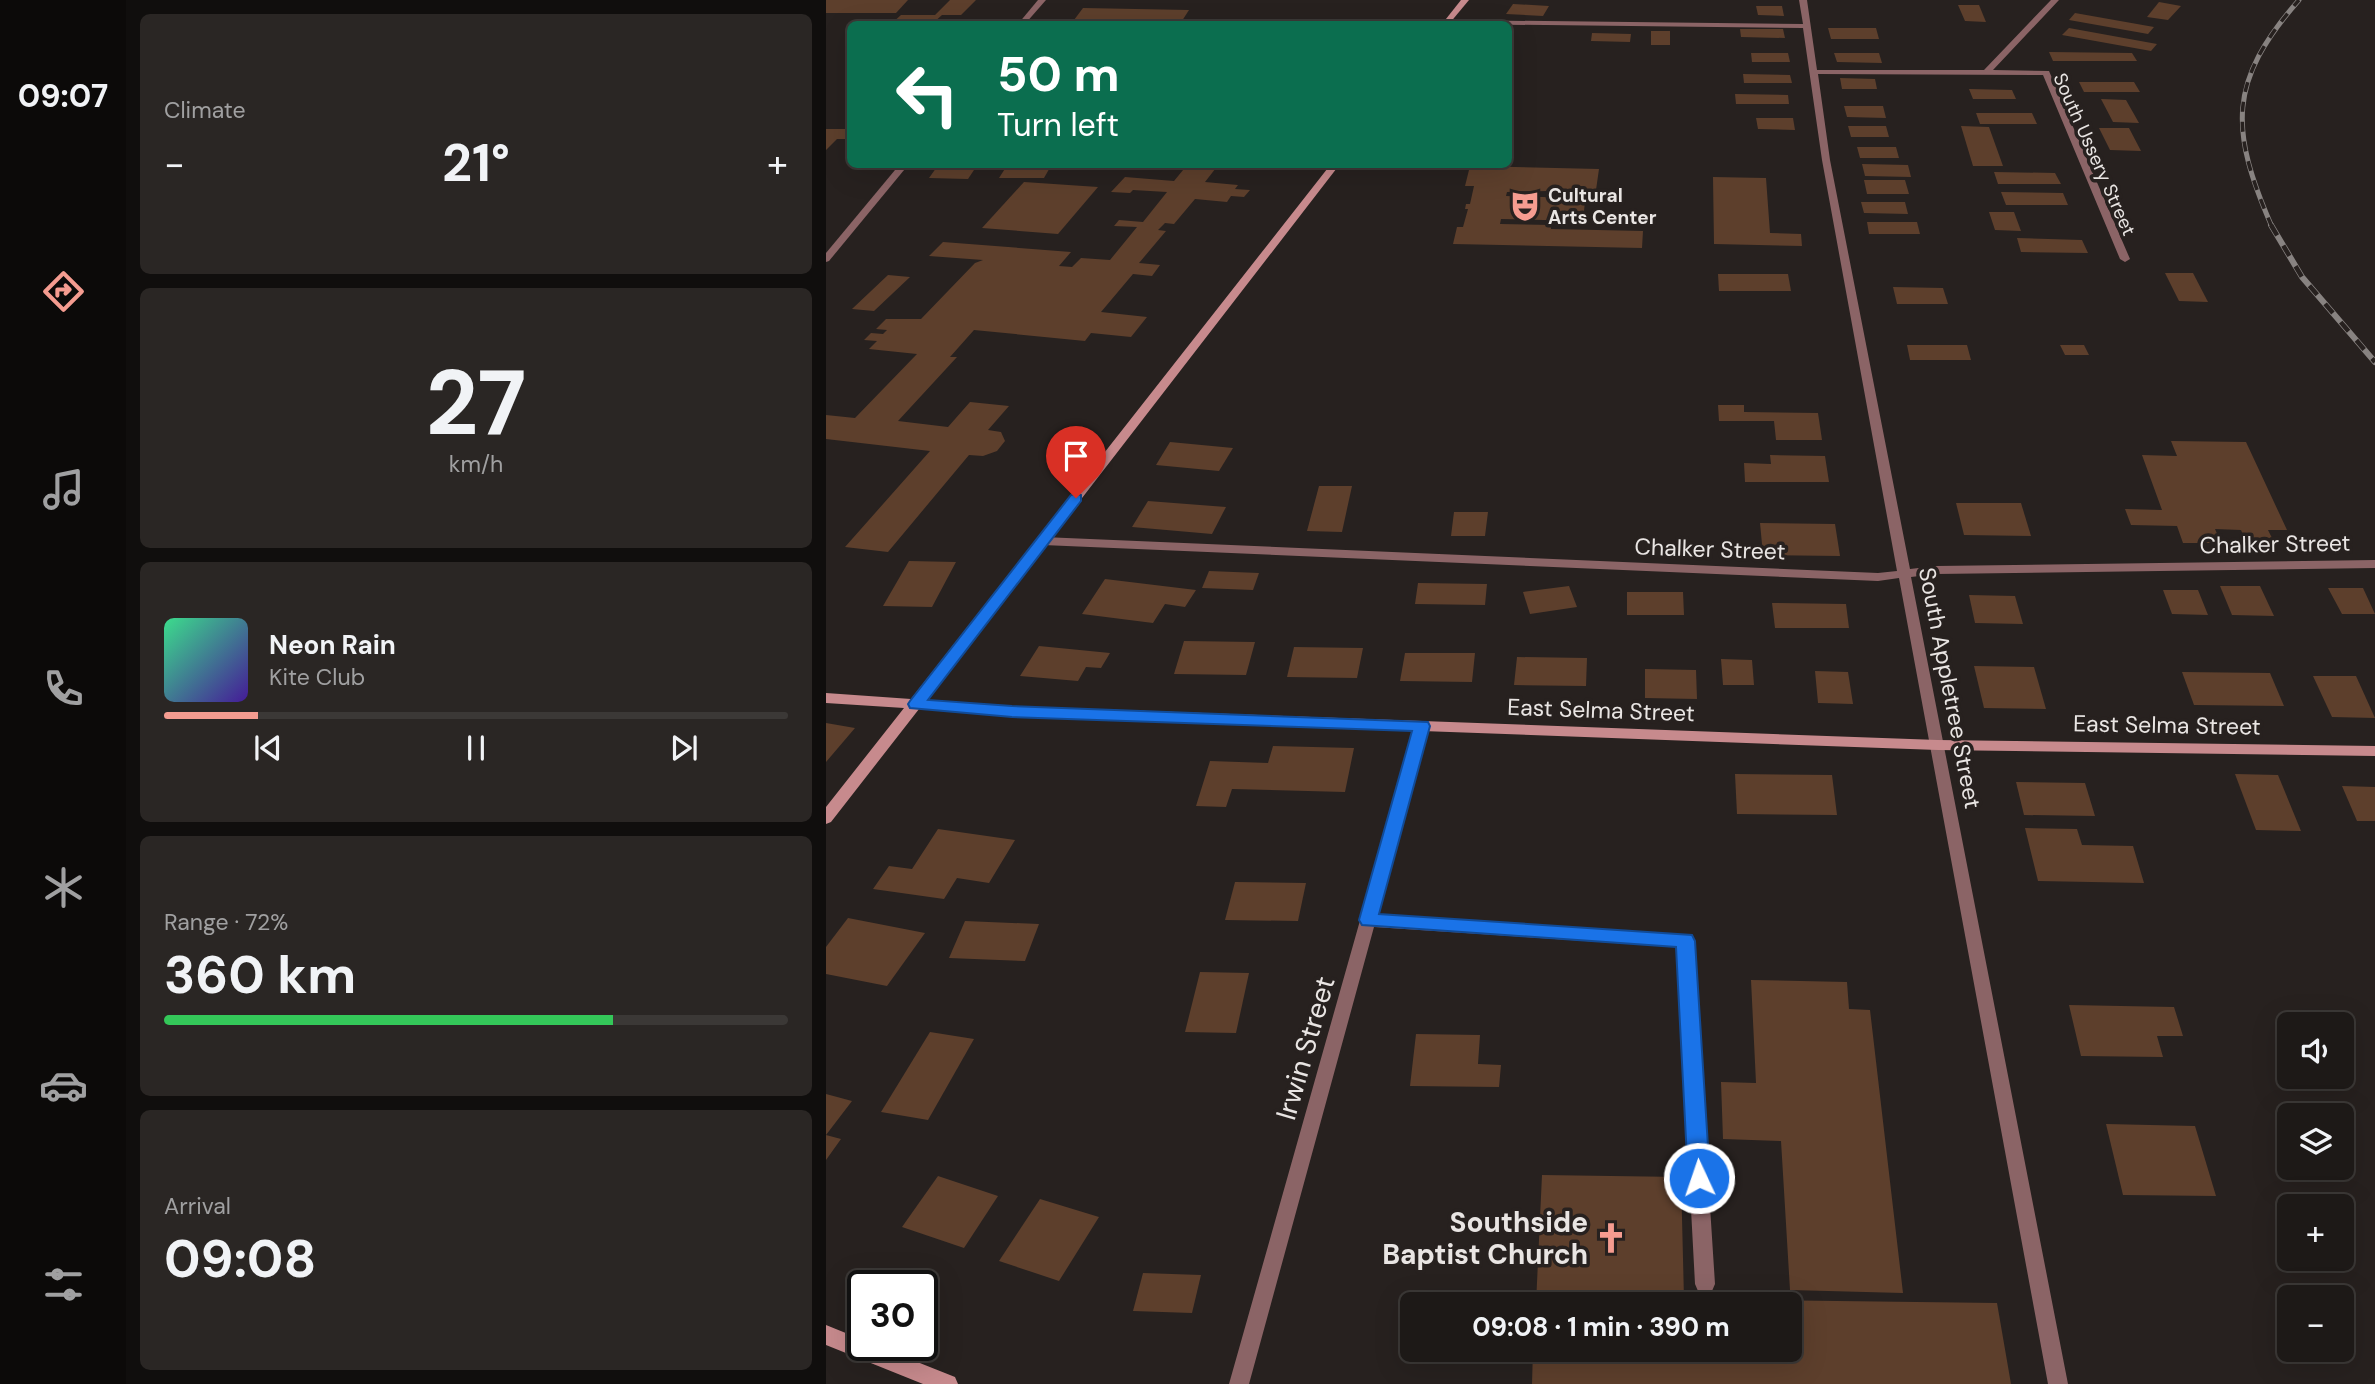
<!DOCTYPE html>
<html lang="en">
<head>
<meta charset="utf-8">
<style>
	:root { --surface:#1d1917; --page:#2a2624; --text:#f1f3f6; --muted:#a0a0a1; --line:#3b3836; --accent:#f59c90 }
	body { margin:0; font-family:"DM Sans",sans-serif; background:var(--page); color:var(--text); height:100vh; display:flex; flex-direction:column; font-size:26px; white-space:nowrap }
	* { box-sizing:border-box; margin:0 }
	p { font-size:23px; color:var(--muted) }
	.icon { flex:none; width:38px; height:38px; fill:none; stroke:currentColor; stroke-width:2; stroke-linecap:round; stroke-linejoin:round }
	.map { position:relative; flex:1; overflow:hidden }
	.sheet { display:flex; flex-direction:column; gap:14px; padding:14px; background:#100e0d; width:700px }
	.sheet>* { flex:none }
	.guide { position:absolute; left:21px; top:21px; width:665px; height:147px; border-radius:10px; box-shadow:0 7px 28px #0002,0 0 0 2px var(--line); background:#0b6e4f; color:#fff; overflow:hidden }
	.buttons { position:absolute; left:1451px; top:1012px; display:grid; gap:14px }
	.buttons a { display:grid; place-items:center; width:77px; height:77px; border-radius:10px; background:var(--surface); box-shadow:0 7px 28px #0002,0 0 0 2px var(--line); font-size:35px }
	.speed { position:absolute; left:21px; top:1270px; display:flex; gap:14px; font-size:35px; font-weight:700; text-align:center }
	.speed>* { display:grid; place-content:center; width:91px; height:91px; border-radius:50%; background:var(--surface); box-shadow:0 7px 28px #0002,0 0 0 2px var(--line); line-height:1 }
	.speed .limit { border:4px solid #111; border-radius:10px; background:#fff; color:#111 }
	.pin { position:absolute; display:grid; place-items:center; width:60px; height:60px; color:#fff; margin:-72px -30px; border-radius:50% 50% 50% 0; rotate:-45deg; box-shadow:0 0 7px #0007 }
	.pin .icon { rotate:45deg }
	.me { position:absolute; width:77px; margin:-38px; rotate:357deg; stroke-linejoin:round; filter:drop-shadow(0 0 5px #0008) }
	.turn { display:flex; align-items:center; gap:24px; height:147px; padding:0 35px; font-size:32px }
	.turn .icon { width:91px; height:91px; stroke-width:2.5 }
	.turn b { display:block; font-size:49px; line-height:60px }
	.big { font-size:52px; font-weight:700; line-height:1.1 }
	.sheet .tile { flex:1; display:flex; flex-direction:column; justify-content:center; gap:10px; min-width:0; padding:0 24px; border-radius:10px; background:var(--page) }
	.sheet .dial { align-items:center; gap:0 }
	.dial b { font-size:91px; line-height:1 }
	.song { display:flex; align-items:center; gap:21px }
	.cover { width:84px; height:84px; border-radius:10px; background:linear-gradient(135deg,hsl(150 70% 55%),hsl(260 70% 35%)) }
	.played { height:7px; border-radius:4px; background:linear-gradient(90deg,var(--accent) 15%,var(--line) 15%) }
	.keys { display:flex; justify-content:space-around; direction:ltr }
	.heat { display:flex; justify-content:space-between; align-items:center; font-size:38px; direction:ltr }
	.charge { height:10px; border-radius:5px; background:linear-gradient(90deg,#34c759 72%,var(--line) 0) }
	.trip { position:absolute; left:574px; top:1292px; width:402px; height:70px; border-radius:10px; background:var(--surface); box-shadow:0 7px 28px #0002,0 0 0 2px var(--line); font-weight:700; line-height:70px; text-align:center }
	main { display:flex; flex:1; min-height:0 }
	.tabs { display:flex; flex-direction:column; width:126px; justify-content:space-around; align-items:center; background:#0c0a09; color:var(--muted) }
	.tabs .icon { width:49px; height:49px }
	.tabs .active { color:var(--accent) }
	.tabs b { font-size:32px; color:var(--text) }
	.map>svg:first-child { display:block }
	.building { fill:#5d3f2c }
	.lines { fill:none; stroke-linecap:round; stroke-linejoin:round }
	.street { fill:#8b6466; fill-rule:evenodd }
	.secondary { fill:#c78a8d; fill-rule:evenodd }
	.rail-far1-casing { stroke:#888381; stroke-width:5 }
	.rail-casing { stroke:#888381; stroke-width:6 }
	.rail-far1 { stroke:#27211f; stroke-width:3.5; stroke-dasharray:10; stroke-linecap:butt }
	.rail { stroke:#27211f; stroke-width:4.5; stroke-dasharray:12; stroke-linecap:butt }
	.route { fill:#1a73e8; stroke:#114b97; stroke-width:2 }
	.labels { text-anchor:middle; stroke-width:7; stroke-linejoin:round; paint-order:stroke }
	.far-street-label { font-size:19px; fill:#e9e5e3; stroke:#27211f }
	.far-poi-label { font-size:19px; font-weight:bold; fill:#e9e5e3; stroke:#27211f; text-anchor:start }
	.street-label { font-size:23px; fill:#e9e5e3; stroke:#27211f }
	.near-street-label { font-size:28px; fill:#e9e5e3; stroke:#27211f }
	.near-poi-label { font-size:28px; font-weight:bold; fill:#e9e5e3; stroke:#27211f; text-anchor:end }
</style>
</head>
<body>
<main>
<nav class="tabs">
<b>09:07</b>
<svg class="icon active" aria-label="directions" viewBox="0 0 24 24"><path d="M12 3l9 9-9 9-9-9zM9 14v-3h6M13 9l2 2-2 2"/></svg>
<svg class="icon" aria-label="music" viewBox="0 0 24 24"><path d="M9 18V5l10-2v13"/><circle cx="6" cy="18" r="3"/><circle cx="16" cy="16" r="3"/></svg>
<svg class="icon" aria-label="phone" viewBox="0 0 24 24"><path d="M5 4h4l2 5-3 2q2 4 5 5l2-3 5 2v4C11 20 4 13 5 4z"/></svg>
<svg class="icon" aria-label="climate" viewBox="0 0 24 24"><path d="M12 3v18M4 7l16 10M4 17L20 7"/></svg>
<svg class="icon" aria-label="car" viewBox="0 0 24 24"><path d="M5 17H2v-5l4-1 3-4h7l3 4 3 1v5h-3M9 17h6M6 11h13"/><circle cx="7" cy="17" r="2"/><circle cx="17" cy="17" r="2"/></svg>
<svg class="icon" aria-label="filters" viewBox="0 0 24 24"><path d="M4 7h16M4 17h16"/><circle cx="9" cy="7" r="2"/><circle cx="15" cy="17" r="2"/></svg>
</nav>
<section class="sheet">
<div class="tile"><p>Climate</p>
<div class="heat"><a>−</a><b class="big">21°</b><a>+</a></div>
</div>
<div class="tile dial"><b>27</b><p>km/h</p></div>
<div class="tile">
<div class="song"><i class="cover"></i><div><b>Neon Rain</b><p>Kite Club</p></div></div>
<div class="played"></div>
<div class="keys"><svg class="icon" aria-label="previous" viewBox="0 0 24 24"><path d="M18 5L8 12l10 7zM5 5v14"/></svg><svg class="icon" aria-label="pause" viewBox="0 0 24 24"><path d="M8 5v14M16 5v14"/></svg><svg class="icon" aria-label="next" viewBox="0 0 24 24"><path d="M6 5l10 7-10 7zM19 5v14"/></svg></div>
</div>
<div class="tile"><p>Range · 72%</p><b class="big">360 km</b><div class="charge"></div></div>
<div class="tile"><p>Arrival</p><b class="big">09:08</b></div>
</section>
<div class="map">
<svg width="1549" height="1384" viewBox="0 0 1549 1384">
	<rect width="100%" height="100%" fill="#27211f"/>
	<g class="building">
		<path d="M0 0H82L70 13H0Z"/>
		<path d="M124 0H150L135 15H116L106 24H65L75 15H109Z"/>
		<path d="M1333 2 1355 6 1342 20 1321 17Z"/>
		<path d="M687 4 723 6 717 16 680 14Z"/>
		<path d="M1132 5H1153L1160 22 1139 21Z"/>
		<path d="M930 6H956L958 16 932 15Z"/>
		<path d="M257 8 363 10 354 24H245Z"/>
		<path d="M1249 13 1328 27 1322 34 1243 20Z"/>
		<path d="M507 19 546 23V24H502Z"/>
		<path d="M1002 28H1050L1053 39H1005Z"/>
		<path d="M1243 28 1331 44 1325 51 1236 35Z"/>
		<path d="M914 29H957L959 38 915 37Z"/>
		<rect x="825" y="31" width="19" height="14"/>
		<path d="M766 33 805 34 804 42 765 41Z"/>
		<path d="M1223 52 1306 53 1311 61H1227Z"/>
		<path d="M925 53H962L964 62H926Z"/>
		<path d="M1008 53H1053L1056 63 1011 62Z"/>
		<path d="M917 74 964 75 966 83H918Z"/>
		<path d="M1014 78 1049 79 1051 89H1016Z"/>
		<path d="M1253 82H1308L1314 92H1258Z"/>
		<path d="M1143 89 1186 90 1190 99H1147Z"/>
		<path d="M909 94 962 95 963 104H910Z"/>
		<path d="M1275 99 1300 100 1313 123 1287 122Z"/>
		<path d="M1018 106H1057L1060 118 1021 117Z"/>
		<path d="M1150 113H1206L1211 124H1154Z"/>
		<path d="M930 118H967L969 130 932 129Z"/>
		<path d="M1022 126H1060L1063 137H1025Z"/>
		<path d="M1135 126 1163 127 1177 166H1147Z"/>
		<path d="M1273 128H1303L1315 151 1284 150Z"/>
		<path d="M0 129H24V139H11L0 150Z"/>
		<path d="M1031 147H1070L1073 158H1034Z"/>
		<path d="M113 164H152L142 179 103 178Z"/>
		<path d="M182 164H226L218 178H173Z"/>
		<path d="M362 164H393L379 182 412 185 409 189 424 190 418 197 405 196 401 202 369 199 348 224 339 223 332 230 340 231 313 263 334 265 326 276 307 274 275 312 321 317 305 337 265 333 259 341 148 330 124 357H131L72 421 122 427 144 402 183 406 162 430 175 432 179 441 171 451 157 456 143 455 62 552 19 547 104 451 0 439V415L29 418 91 354 43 349 51 341 38 340 45 333 57 334 61 330 50 329 60 319H95L149 263 157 260 103 256 117 242 245 252 233 266 246 267 255 258 284 260 311 227 288 226 293 220 317 222 341 192 307 190 304 193 285 192 299 177 348 181Z"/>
		<path d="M1036 164 1082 165 1085 177 1039 176Z"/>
		<path d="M644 166 773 169 770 190 681 192 680 196 754 198V201H759L757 221 675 219 674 224 725 225V229L817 231 816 248 627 244 631 227H637L642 209H639L640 204H644L648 186H639Z"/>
		<path d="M1168 172 1229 173 1235 184H1172Z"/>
		<path d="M887 177 940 178 944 233 975 234 976 246 888 244Z"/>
		<path d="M1038 180H1079L1083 194H1041Z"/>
		<path d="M198 182 272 187 232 234 156 228Z"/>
		<path d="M1175 192 1237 193 1242 205H1180Z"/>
		<path d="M1035 202H1079L1082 214 1038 213Z"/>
		<path d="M1163 212H1188L1195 231 1169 230Z"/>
		<path d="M1041 222H1091L1094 234H1043Z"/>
		<path d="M1191 238 1256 240 1262 253 1195 252Z"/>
		<path d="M1339 273H1367L1382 302 1353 301Z"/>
		<path d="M892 274H962L965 291H893Z"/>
		<path d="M62 275 84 277 48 311 26 309Z"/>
		<path d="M1067 287 1117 288 1122 304H1071Z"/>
		<path d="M1081 345H1141L1145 360H1084Z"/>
		<path d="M1234 345H1258L1263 355H1239Z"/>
		<path d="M892 405H918V412L992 413 996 440H950L948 421H893Z"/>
		<path d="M1345 441 1420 442 1461 530H1442L1447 540 1419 539 1415 530 1389 529 1395 543H1357L1351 526 1305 525 1299 509 1336 510 1316 455 1351 456Z"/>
		<path d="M344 442 407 448 393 471 330 465Z"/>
		<path d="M944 455 999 456 1003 482H919L918 463 945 464Z"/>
		<path d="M493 486H526L516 532 481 531Z"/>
		<path d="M322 501 400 507 386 534 306 527Z"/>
		<path d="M1130 503H1195L1205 536 1138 535Z"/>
		<path d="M628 512H662L659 536H625Z"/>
		<path d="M934 523 1009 524 1014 556 937 555Z"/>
		<path d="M83 561 130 562 106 607 57 606Z"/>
		<path d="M383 571 433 573 427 590 376 588Z"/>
		<path d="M279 579 370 590 359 607 339 604 327 623 256 614Z"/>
		<path d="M592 583 661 584 659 605 589 604Z"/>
		<path d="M743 586 751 607 704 614 697 592Z"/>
		<path d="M1394 586H1434L1448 616 1406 615Z"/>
		<path d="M1502 588H1537L1549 614H1516Z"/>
		<path d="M1337 590H1372L1382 615 1346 614Z"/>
		<path d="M801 592H857L858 615H801Z"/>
		<path d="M1143 595 1189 596 1197 624 1149 623Z"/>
		<path d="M946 603 1020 604 1023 628H949Z"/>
		<path d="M358 641 429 642 420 675 348 674Z"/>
		<path d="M213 646 284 653 275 668 260 667 252 681 194 676Z"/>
		<path d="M468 647 537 648 531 678 461 677Z"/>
		<path d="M579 653H649L646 682 574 681Z"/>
		<path d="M691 657 761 658 760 686 688 685Z"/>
		<path d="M895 659 926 660 928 685H897Z"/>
		<path d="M1148 666 1208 667 1220 709 1158 708Z"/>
		<path d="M819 669 870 670 871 699 819 698Z"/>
		<path d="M989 671 1022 672 1027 704 992 703Z"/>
		<path d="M1356 672 1444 673 1458 706 1368 705Z"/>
		<path d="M1487 676H1530L1549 718 1506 717Z"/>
		<path d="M0 723 29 728 0 762Z"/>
		<path d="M447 746 528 748 519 792 406 789 400 807 370 806 384 761 442 763Z"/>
		<path d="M909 774 1006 775 1011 815 911 814Z"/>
		<path d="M1409 774 1452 775 1475 831 1430 830Z"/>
		<path d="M1190 782 1259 783 1269 816 1198 815Z"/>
		<path d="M1516 786 1549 787V821H1531Z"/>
		<path d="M1199 828 1251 829 1256 845 1307 846 1318 883 1212 881Z"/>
		<path d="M112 829 189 840 163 883 131 878 118 899 47 889 63 866 86 869Z"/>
		<path d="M409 882 480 883 472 921 399 920Z"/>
		<path d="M22 918 99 933 61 986 0 974V947Z"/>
		<path d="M139 921 213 924 199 961 123 958Z"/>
		<path d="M374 972 423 973 410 1033 359 1032Z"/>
		<path d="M925 980 1021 982 1023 1009 1044 1010 1077 1293 964 1290 955 1141 897 1139 895 1082 930 1083Z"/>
		<path d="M1243 1005 1348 1007 1357 1036H1331L1337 1057 1255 1056Z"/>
		<path d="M104 1032 148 1039 102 1120 55 1112Z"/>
		<path d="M590 1034 654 1035 652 1064 675 1065 673 1087 584 1086Z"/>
		<path d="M0 1094 26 1101 0 1135 15 1139 0 1160Z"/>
		<path d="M1280 1124 1369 1126 1390 1196 1297 1195Z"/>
		<path d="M716 1175 855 1177 858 1299 1171 1303 1185 1384H706L707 1349H964V1304H710Z"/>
		<path d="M112 1176 172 1196 138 1248 76 1227Z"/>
		<path d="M214 1199 273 1217 233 1281 173 1261Z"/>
		<path d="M317 1273 375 1275 366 1313 307 1311Z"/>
	</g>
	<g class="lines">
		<g class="street">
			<path d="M212 0H220L199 24H192Z"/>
			<path d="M973 0H981L991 70H1158L1225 0H1233L1167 70 1223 71 1304 259 1299 262 1294 259 1217 75 992 74 1004 160 1084 569 1110 566 1549 560V568L1110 574 1085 577 1242 1384H1222L1073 578 1052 581 217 545 211 541 217 537 1052 573 1071 571 996 160 977 28 621 24 617 22 621 20 977 24Z"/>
			<path d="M74 164H83L3 261 0 262V253Z"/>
			<path d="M596 721 603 726 552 914 859 935 865 936 867 941 889 1284 886 1291 879 1293 872 1291 869 1284 851 947 548 927 423 1384H403L589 726Z"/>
		</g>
		<g class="secondary">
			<path d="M635 0H643L623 24H616Z"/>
			<path d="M505 164H514L100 700 186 706 1112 740 1549 746V756L1112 750 186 716 93 709 5 822 0 824V807L78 708 0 703V693L85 699Z"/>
			<path d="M0 1325 37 1340V1346H51L129 1377 132 1384H97L0 1345Z"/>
		</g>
		<defs>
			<path id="rail-far1" d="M1446 227C1404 130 1401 82 1473 0"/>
			<path id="rail" d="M1445 225 1476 277 1549 362"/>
		</defs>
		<use href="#rail-far1" class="rail-far1-casing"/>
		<use href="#rail" class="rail-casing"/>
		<use href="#rail-far1" class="rail-far1"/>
		<use href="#rail" class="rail"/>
	</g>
	<path class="route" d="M250 494 255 495V501L102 700 186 706 602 722 604 726 553 914 866 935 869 941 884 1178 880 1185 873 1188 865 1185 862 1178 850 947 536 925 533 920 586 731 186 717 84 708 82 704 84 701 245 495Z"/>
	<defs>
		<symbol id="theatre-bare" viewBox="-9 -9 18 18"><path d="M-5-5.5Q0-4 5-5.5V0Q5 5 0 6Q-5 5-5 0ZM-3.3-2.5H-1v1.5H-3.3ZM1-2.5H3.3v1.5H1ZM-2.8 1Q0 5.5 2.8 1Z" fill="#f59c90" stroke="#27211f" stroke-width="2.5" paint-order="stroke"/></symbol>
		<symbol id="church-bare" viewBox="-9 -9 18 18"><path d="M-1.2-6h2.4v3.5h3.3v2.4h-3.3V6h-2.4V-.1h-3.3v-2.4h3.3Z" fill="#f59c90" stroke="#27211f" stroke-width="2.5" paint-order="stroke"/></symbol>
	</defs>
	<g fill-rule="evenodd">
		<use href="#theatre-bare" x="677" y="184" width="44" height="44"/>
		<use href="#church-bare" x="763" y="1216" width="44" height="44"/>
	</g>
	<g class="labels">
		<g class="far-street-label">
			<text transform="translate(1269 154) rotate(66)" y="7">South Ussery Street</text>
		</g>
		<g class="far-poi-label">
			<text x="722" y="202">Cultural<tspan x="722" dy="22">Arts Center</tspan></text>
		</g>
		<g class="street-label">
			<text transform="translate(1449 544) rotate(-1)" y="8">Chalker Street</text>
			<text transform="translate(884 549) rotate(2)" y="8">Chalker Street</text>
			<text transform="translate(1124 688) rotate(79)" y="8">South Appletree Street</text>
			<text transform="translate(775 710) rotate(2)" y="8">East Selma Street</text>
			<text transform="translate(1341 725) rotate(1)" y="8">East Selma Street</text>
		</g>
		<g class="near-street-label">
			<text transform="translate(479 1048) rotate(-74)" y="10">Irwin Street</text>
		</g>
		<g class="near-poi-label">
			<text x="762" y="1232">Southside<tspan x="762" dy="32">Baptist Church</tspan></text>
		</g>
	</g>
</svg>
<div class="buttons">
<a><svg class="icon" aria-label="sound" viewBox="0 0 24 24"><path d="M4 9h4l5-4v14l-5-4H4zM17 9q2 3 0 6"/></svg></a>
<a><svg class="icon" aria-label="layers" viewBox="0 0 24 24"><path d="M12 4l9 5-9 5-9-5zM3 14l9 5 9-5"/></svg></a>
<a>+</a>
<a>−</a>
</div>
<div class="speed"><div class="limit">30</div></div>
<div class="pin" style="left:250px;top:498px;background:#d93025"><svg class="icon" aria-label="arrive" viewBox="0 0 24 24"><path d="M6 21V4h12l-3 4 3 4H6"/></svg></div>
<svg class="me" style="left:873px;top:1178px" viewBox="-20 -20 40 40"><circle r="17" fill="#1a73e8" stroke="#fff" stroke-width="3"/><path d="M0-11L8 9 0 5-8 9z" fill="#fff"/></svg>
<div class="trip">09:08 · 1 min · 390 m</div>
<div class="guide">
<div class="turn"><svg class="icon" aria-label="left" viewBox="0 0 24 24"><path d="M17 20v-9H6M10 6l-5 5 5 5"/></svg><div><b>50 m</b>Turn left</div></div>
</div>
</div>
</main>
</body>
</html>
